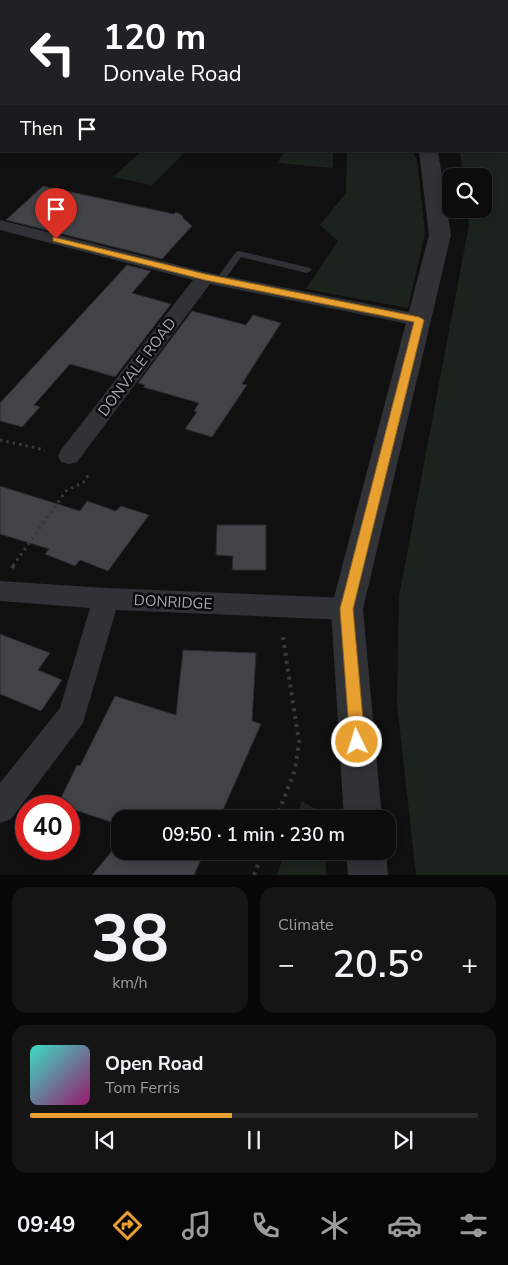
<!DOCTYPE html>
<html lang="en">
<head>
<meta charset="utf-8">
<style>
	:root { --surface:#0c0c0d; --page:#151516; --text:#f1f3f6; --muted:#9a9b9d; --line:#2c2c2e; --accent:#e8a031 }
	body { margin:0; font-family:"Nunito Sans",sans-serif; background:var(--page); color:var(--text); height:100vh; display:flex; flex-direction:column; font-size:19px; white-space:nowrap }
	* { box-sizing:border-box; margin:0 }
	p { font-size:16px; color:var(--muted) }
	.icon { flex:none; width:28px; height:28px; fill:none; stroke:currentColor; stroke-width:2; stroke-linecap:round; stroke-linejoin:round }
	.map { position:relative; height:875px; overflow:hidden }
	.side { display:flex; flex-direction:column; gap:12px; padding:12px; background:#070707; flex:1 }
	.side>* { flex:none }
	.top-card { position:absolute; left:0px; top:0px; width:509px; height:152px; box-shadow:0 2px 8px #0003,0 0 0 1px var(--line); background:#202124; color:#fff; overflow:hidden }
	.buttons { position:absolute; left:442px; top:168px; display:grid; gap:10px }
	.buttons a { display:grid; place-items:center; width:50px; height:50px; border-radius:10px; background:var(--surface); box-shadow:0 2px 8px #0003,0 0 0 1px var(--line); font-size:25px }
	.speed { position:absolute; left:15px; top:795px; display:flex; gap:10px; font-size:25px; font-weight:700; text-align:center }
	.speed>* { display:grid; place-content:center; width:65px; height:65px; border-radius:50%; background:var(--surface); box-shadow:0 2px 8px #0003,0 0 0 1px var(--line); line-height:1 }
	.speed .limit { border:8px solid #d22; background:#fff; color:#111 }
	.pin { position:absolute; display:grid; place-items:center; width:42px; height:42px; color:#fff; margin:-51px -21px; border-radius:50% 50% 50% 0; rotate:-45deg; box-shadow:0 0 5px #0007 }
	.pin .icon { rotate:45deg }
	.me { position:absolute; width:55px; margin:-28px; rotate:356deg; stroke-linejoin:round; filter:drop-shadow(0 0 4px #0008) }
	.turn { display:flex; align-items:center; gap:18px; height:105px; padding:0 20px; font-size:22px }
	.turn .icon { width:65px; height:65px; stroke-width:2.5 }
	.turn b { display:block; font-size:35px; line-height:42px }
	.then { display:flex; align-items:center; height:48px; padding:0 20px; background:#0003; gap:10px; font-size:19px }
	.big { font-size:38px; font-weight:600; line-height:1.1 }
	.side .widget { flex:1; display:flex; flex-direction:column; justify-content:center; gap:8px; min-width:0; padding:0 18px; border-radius:15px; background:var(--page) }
	.side .dial { align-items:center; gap:0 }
	.dial b { font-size:65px; line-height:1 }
	.song { display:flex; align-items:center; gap:15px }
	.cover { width:60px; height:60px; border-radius:8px; background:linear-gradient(135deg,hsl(170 70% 55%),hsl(320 70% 35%)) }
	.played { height:5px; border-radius:2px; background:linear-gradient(90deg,var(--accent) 45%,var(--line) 45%) }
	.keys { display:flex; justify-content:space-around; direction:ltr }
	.heat { display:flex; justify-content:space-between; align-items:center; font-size:28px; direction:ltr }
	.side .tiles { flex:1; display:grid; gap:12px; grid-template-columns:1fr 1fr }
	.widget:last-child { grid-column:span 2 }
	.trip { position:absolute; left:111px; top:810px; width:285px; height:50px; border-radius:15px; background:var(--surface); box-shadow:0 2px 8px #0003,0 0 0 1px var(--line); font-weight:600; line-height:50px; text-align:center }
	.tab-bar { display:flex; height:80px; justify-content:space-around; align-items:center; background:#050505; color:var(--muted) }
	.tab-bar .icon { width:35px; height:35px }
	.tab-bar .selected { color:var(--accent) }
	.tab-bar b { font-size:22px; color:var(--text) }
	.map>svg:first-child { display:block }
	.green { fill:#1c231d }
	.building { fill:#414347; stroke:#2a2a2d }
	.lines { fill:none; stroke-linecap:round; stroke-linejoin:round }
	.path-far2 { stroke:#37393d; stroke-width:2; stroke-dasharray:1 2.5; stroke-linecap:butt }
	.path-far1 { stroke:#37393d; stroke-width:3; stroke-dasharray:2.5 4; stroke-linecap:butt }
	.path { stroke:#37393d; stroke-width:4; stroke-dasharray:3 5; stroke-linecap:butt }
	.service { fill:#313236; fill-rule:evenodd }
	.minor { fill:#313236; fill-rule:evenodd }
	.tertiary { fill:#313236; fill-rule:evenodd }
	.route { fill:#e8a031; stroke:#976820 }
	.labels { text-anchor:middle; stroke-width:5; stroke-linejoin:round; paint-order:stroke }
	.street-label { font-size:15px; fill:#a1a7b1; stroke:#0b0b0c }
</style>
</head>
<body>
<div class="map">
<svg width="508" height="875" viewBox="0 0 508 875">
	<rect width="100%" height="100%" fill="#101011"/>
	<g class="green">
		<path d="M380 0H508V875H416L397 703 399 596 469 225 467 209H484V176H463L460 151H508V1Z"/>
		<path d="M142 151H186L152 185 113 177Z"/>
		<path d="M285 151H333V168L278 163Z"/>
		<path d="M347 151H413L417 161 425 233 408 308 306 289 338 241 320 225 346 193Z"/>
		<path d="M302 801 324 814V819H296Z"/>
		<path d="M285 851H325L326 875H277Z"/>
	</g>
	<g class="building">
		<path d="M43 186 174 214 176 212 183 216 182 217 192 226 162 259 6 220Z"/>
		<path d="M127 265 151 271 132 293 171 304 115 377 70 364 34 405 40 407 22 427 0 421V403Z"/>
		<path d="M192 311 246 325 253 315 281 323 242 384 247 385 212 437 185 429 197 412 194 411 199 403 143 387 145 385 138 383Z"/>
		<path d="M0 486 80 511 87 501 116 511 121 506 149 515 108 571 80 560 75 566 45 554 49 549 0 534Z"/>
		<path d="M217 525H266V570H232L233 556 216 555Z"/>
		<path d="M0 634 50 653 38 670 62 680 41 711 0 694Z"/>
		<path d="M183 650 256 653 252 721 261 724 219 819H120V825L69 808V806L58 804 77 765 80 766 115 696 176 715Z"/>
		<path d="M112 851H205L194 875H92Z"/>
	</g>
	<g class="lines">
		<path class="path-far2" d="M0 0 5 1"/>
		<g class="path-far1">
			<path d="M0 440 45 450"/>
			<path d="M13 566 66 491 84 482 90 472"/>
		</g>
		<g class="path">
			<path d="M12 568 14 565"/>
			<path d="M276 819 295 770 299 742 282 632"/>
			<path d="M254 875 263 851"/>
		</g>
		<path class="service" d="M239 251 310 268 312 270 307 273 241 257 223 282H217V278L236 252Z"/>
		<g class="minor">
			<rect x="0" y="73" width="1" height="8"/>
			<path d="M0 220 205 272 419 314 426 316 429 320 426 324 419 326 210 284 77 462 69 464 61 462 58 456 61 450 193 280 0 230Z"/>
			<path d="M0 581 106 588 347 598 356 601 360 609 356 617 347 620 116 610 83 723 11 819 0 823V783L60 708 90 608 0 601Z"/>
		</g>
		<g class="tertiary">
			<path d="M353 0H368V1H354Z"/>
			<path d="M419 151H438L451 235 363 609 382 819H344L331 609 429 235Z"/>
			<path d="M346 851H386L388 875H348Z"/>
		</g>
	</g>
	<path class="route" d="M53 237 205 274 419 317 424 320 353 609 365 742 363 747 357 749 352 747 350 742 340 609 414 322 205 280 53 241Z"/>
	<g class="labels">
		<g class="street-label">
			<text transform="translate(137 367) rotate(-53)" y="5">DONVALE ROAD</text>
			<text transform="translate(173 602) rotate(3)" y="5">DONRIDGE</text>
		</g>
	</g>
</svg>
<div class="buttons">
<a><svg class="icon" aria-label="search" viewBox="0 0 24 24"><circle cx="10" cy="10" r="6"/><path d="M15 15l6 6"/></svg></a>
</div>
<div class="speed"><div class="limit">40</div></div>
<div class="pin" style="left:56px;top:239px;background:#d93025"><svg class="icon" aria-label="arrive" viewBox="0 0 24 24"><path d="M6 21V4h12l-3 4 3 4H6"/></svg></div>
<svg class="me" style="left:357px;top:742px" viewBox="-20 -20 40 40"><circle r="17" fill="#e8a031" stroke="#fff" stroke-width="3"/><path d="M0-11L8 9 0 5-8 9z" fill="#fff"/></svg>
<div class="trip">09:50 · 1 min · 230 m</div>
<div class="top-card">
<div class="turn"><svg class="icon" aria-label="left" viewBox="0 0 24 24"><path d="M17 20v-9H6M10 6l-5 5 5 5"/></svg><div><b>120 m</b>Donvale Road</div></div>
<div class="then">Then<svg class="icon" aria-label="arrive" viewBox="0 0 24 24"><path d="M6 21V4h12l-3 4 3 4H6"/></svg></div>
</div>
</div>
<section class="side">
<div class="tiles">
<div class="widget dial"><b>38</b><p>km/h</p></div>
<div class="widget"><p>Climate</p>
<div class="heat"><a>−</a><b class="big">20.5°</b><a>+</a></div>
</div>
<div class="widget">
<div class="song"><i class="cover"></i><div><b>Open Road</b><p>Tom Ferris</p></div></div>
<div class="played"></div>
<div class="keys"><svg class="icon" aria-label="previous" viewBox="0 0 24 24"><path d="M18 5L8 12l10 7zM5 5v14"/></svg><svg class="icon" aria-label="pause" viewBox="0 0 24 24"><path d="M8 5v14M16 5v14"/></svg><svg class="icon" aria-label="next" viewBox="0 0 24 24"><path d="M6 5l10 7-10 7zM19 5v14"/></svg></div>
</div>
</div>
</section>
<nav class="tab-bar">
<b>09:49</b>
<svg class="icon selected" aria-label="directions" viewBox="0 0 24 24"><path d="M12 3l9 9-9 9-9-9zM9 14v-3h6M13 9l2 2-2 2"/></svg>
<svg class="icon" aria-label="music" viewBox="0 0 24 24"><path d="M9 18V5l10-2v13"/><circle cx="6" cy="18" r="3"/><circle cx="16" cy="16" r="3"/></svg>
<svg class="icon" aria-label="phone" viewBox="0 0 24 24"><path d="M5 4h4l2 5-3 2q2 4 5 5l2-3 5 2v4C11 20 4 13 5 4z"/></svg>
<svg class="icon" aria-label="climate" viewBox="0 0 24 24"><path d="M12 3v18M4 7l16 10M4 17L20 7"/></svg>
<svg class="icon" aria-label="car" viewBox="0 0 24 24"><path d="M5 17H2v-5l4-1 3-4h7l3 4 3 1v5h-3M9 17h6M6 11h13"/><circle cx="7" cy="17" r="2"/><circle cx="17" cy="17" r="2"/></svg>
<svg class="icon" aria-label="filters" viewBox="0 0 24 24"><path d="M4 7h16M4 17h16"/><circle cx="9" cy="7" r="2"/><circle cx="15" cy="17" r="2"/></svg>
</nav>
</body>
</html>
